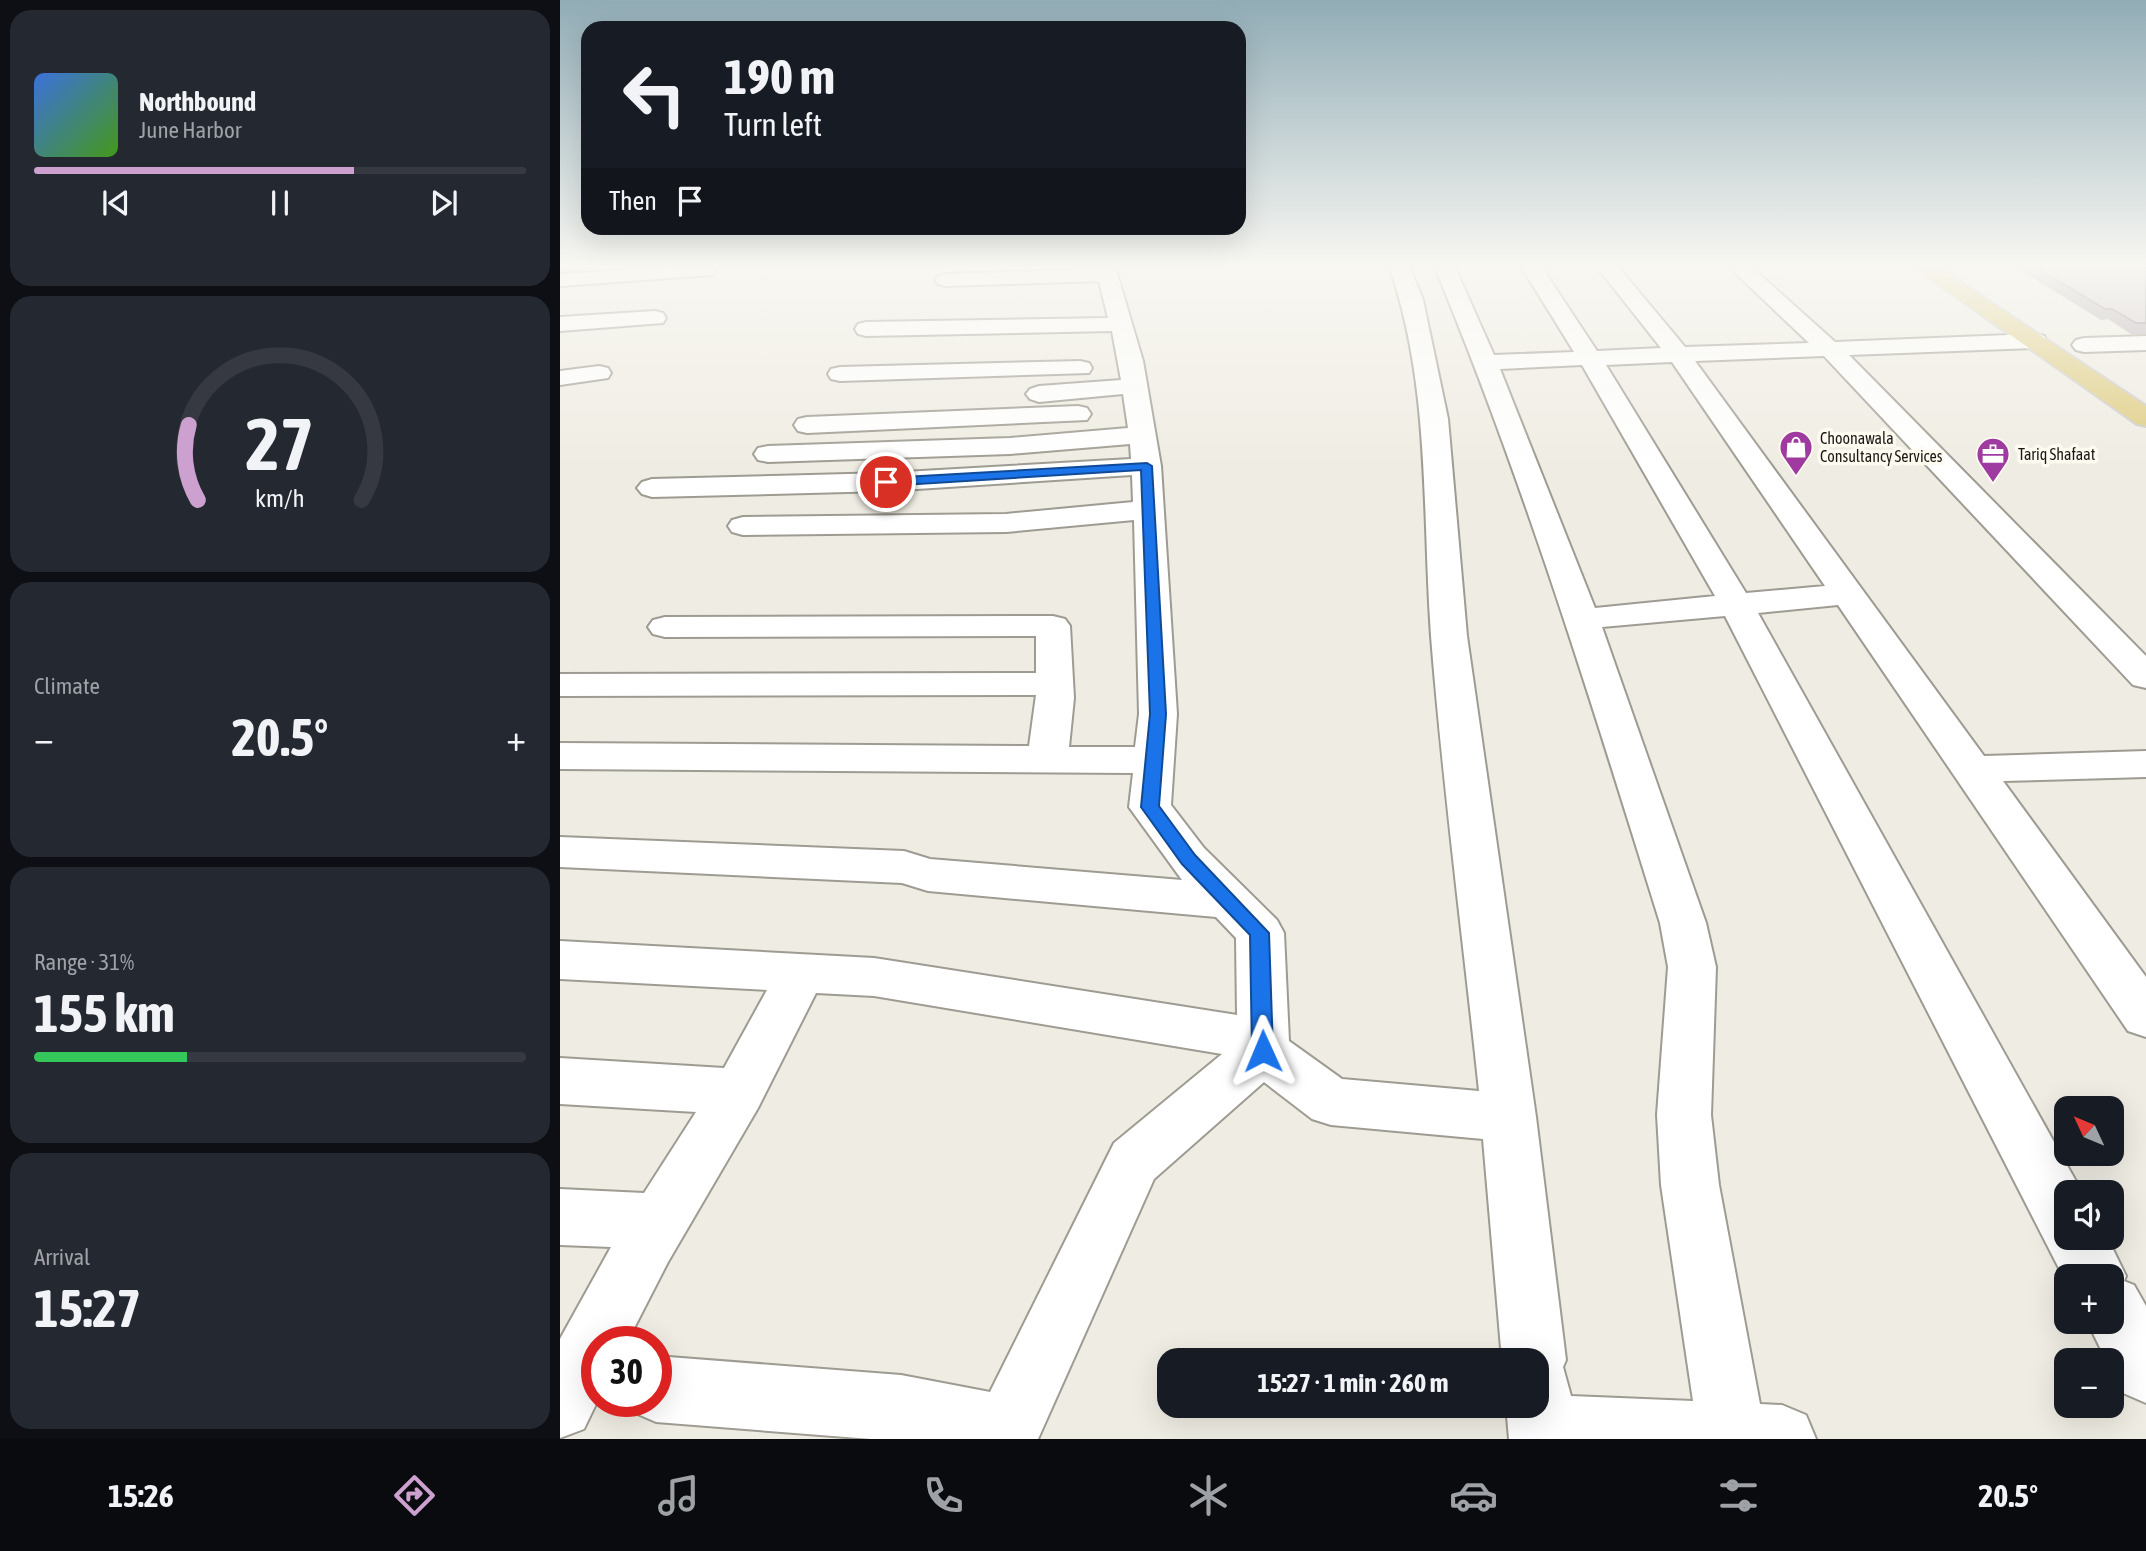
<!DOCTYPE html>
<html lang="en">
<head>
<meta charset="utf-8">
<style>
	:root { --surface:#171b24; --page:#242831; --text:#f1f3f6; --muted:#9ea1a6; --line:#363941; --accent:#cca0cf }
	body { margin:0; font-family:"Asap Condensed",sans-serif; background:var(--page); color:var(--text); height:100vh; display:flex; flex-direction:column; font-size:26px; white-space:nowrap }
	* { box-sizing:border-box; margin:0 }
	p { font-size:23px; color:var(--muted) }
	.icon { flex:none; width:38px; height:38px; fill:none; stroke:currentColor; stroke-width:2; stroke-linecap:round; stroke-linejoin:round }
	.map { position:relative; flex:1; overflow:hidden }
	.side { display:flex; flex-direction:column; gap:10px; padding:10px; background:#0d0f14; width:560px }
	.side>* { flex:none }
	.top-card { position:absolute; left:21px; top:21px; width:665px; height:214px; border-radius:21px; box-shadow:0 7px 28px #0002; background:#171b24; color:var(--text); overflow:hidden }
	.needle { width:46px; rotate:314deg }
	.controls { position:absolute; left:1494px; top:1096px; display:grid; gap:14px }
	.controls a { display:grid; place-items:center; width:70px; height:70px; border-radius:14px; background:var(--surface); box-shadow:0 7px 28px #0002; font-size:35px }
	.speed { position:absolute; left:21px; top:1326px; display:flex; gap:14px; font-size:35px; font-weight:700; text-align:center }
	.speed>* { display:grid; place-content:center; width:91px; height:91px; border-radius:50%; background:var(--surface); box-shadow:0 7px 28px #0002; line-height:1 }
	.speed .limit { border:10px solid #d22; background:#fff; color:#111 }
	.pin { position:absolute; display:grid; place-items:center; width:60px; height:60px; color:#fff; margin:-30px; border:4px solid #fff; border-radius:50%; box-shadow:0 2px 7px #0007 }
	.me { position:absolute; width:77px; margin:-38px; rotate:359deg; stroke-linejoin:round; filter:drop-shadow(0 0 5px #0008) }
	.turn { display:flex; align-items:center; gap:24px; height:147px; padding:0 28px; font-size:32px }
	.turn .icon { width:91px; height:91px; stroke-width:2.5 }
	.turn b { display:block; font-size:49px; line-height:60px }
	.then { display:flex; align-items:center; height:66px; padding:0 28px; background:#0003; gap:14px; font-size:26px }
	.big { font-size:52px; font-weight:700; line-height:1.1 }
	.side .widget { flex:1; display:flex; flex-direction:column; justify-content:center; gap:10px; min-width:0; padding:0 24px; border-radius:21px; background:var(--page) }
	.side .dial { align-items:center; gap:0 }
	.dial svg { height:182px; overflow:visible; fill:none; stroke:var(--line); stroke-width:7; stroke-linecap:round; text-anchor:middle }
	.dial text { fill:var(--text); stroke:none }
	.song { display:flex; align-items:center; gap:21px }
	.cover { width:84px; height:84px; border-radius:10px; background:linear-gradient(135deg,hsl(220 70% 55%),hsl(100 70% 35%)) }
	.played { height:7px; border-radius:4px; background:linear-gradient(90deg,var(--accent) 65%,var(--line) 65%) }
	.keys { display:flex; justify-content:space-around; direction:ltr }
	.heat { display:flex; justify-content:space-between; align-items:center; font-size:38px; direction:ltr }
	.charge { height:10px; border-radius:5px; background:linear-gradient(90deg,#34c759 31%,var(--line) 0) }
	.trip { position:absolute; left:597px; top:1348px; width:392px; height:70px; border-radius:21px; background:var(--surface); box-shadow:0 7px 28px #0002; font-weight:700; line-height:70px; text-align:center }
	.tab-bar { display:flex; height:112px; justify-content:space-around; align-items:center; background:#090b0e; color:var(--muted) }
	.tab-bar .icon { width:49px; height:49px }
	.tab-bar .current { color:var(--accent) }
	.tab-bar b { font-size:32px; color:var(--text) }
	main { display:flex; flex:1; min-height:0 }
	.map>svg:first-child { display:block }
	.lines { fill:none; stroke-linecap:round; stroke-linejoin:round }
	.minor-casing { stroke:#9e9b92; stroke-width:4 }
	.major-casing { stroke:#cdcccc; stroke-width:4 }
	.minor { fill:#fff; fill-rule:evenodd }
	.major { fill:#dfcd82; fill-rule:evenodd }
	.wall { fill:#b3acb2 }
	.building { fill:#d0c8cf; stroke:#928c91; stroke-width:2 }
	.route { fill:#1a73e8; stroke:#114b97; stroke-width:2 }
	.labels { text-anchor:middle; stroke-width:7; stroke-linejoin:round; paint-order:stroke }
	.far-poi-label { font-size:16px; fill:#1a1916; stroke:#fdfaf0; text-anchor:start }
</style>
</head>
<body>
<main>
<section class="side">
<div class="widget">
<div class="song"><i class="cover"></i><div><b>Northbound</b><p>June Harbor</p></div></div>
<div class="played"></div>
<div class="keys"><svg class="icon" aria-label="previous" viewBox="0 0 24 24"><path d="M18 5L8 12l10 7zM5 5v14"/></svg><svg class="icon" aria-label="pause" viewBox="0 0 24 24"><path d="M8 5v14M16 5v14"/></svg><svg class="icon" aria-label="next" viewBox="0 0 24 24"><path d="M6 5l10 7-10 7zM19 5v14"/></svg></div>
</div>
<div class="widget dial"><svg viewBox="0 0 100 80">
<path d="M14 69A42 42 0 1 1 86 69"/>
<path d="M14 69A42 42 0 0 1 10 36" stroke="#cca0cf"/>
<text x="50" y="56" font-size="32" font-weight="700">27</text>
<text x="50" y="72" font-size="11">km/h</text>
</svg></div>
<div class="widget"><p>Climate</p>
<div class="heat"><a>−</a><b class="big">20.5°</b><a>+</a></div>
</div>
<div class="widget"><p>Range · 31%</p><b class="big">155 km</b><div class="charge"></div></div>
<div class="widget"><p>Arrival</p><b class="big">15:27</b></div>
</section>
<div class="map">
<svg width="1586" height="1439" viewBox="0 0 1586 1439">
	<rect width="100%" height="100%" fill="#efede3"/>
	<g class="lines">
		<defs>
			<g id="minor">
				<path d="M534 263H554L583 361 601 466 617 714 611 805 644 848 717 920 724 933 729 1041 782 1079 919 1091C903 939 883 788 871 636 862 511 871 383 828 263H848L863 300 888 419 907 636 976 1117 1006 1360 1003 1367 1011 1396 1133 1401 1101 1185 1097 1115 1108 967 1100 923C1031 701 963 479 873 263H893L934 355 1014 352 959 263H979L1037 351 1101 348 1034 263H1055L1125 347 1249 343 1165 263H1187L1275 342 1476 334 1484 336 1487 341 1484 346 1476 348 1289 355 1586 656V688L1573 685 1264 356 1135 361 1424 756 1586 751V777L1443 781 1586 977V1037L1568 1031 1278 605 1198 613 1522 1192H1507V1237H1547L1566 1276 1564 1281 1574 1285 1586 1306V1403L1563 1393 1552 1372V1360H1546L1527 1321H1552V1276H1507V1284L1165 616 1042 627 1146 923 1156 967 1151 1115 1159 1185 1200 1404 1222 1405 1246 1415 1256 1439H949L946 1405H976V1360H942L923 1139 771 1125 752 1119 704 1082 594 1179 478 1439H311L96 1422 73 1412 68 1402H96V1356L341 1375 430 1392 554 1143 662 1054 314 996 256 993 198 1108 108 1262 67 1342H37V1402L24 1429 0 1438V1339L51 1247 0 1245V1189L84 1193 136 1112 0 1104V1058L164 1068 207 990 0 979V941L314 958 677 1015 676 938 656 917 368 891 342 883 0 867V837L344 851 370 859 622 880 569 807 573 773 0 769V743L469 746 476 695 0 696V674L476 673V636L105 637 93 634 88 627 93 620 105 617 493 616 505 619 510 626 514 698 509 747H575L579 714 574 520 446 532 183 535 172 532 168 526 172 520 183 517 446 514 573 502 572 475 326 491 92 497 82 494 77 488 82 482 92 479 326 473 571 459 570 444 450 454 208 462 198 460 194 454 198 448 208 446 450 438 568 428 563 394 479 402 470 399 466 394 470 389 479 386 561 380 552 331 306 336 298 334 295 329 298 324 306 322 548 318 539 281 385 286 378 284 375 280 378 276 385 274 536 269ZM1112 362 1265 586 1186 593 1046 365ZM1022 365 1155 596 1035 608 940 369Z"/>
				<path d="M145 265 152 267 155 271 152 275 0 286V274Z"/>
				<path d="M95 311 103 313 106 318 103 323 0 331V317Z"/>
				<path d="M1586 336V350L1524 352 1516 350 1512 345 1516 340 1524 338Z"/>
				<path d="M520 361 529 363 532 368 529 373 280 381 271 379 268 374 271 369 280 367Z"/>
				<path d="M39 366 48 368 51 373 48 378 0 385V371Z"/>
				<path d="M518 406 527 408 531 414 527 420 247 433 238 431 234 425 238 419 247 417Z"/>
			</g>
			<path id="major" d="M1348 263H1372L1586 406V426L1577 424Z"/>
		</defs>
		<use href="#minor" class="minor-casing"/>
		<use href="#major" class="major-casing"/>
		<use href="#minor" class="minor"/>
		<use href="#major" class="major"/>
	</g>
	<path class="wall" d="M1449 263H1586V334H1571L1548 319 1541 320Z"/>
	<path class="building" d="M1469 263H1586V323H1576L1552 309H1545Z"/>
	<linearGradient id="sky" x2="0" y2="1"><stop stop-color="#91acb6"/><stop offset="0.57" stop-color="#f8f7f2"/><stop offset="1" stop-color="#f8f7f2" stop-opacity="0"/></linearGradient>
	<rect width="1586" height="465" fill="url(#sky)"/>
	<path class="route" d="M587 463 592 466 606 714 599 806 635 855 709 933 713 1051 710 1058 703 1060 695 1058 692 1051 690 935 622 864 581 807 590 714 581 470 326 486 320 482 326 478Z"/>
	<defs>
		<symbol id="shop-pin" viewBox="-11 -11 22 30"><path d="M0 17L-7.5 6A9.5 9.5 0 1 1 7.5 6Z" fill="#9f3ba0" stroke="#fdfaf0"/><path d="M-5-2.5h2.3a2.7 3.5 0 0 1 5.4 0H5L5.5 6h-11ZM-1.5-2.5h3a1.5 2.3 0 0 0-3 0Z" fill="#fff"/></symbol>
		<symbol id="office-pin" viewBox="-11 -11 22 30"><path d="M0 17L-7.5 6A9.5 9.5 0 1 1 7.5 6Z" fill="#9f3ba0" stroke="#fdfaf0"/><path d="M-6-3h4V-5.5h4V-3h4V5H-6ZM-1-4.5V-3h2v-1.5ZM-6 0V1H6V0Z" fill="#fff"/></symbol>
	</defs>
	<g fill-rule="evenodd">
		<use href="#shop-pin" x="1217" y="428" width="38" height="52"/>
		<use href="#office-pin" x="1414" y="435" width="38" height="52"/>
	</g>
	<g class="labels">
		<g class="far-poi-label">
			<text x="1260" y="444">Choonawala<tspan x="1260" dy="18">Consultancy Services</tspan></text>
			<text x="1458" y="460">Tariq Shafaat</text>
		</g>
	</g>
</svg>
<div class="controls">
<a><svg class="needle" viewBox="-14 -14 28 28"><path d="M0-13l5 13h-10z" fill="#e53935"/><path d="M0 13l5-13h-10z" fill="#9ea1a6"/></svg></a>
<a><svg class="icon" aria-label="sound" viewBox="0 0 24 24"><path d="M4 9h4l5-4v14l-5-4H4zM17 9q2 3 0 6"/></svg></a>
<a>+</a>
<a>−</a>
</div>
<div class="speed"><div class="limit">30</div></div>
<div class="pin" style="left:326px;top:482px;background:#d93025"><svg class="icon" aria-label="arrive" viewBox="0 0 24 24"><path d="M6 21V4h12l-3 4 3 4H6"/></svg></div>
<svg class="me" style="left:703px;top:1051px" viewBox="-20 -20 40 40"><path d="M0-17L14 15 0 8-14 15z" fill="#1a73e8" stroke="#fff" stroke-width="4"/></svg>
<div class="trip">15:27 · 1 min · 260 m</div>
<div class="top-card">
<div class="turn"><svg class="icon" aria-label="left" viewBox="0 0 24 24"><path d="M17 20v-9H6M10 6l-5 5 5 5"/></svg><div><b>190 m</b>Turn left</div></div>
<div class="then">Then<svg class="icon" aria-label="arrive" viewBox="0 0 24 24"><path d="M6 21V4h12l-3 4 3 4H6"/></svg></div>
</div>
</div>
</main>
<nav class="tab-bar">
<b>15:26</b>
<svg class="icon current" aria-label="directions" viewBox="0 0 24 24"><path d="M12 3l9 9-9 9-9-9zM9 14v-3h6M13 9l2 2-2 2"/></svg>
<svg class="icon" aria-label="music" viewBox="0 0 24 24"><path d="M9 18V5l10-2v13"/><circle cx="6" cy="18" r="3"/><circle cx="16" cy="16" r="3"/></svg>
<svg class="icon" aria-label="phone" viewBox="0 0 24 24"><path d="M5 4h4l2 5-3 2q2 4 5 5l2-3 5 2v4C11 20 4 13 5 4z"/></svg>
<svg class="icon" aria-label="climate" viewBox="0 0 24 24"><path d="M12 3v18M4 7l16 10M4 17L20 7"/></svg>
<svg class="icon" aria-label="car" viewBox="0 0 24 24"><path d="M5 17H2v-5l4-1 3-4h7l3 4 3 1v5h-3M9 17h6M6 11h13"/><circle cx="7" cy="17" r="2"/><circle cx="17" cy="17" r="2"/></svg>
<svg class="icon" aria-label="filters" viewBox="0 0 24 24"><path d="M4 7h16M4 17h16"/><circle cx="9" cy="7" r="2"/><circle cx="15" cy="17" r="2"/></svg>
<b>20.5°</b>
</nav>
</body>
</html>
